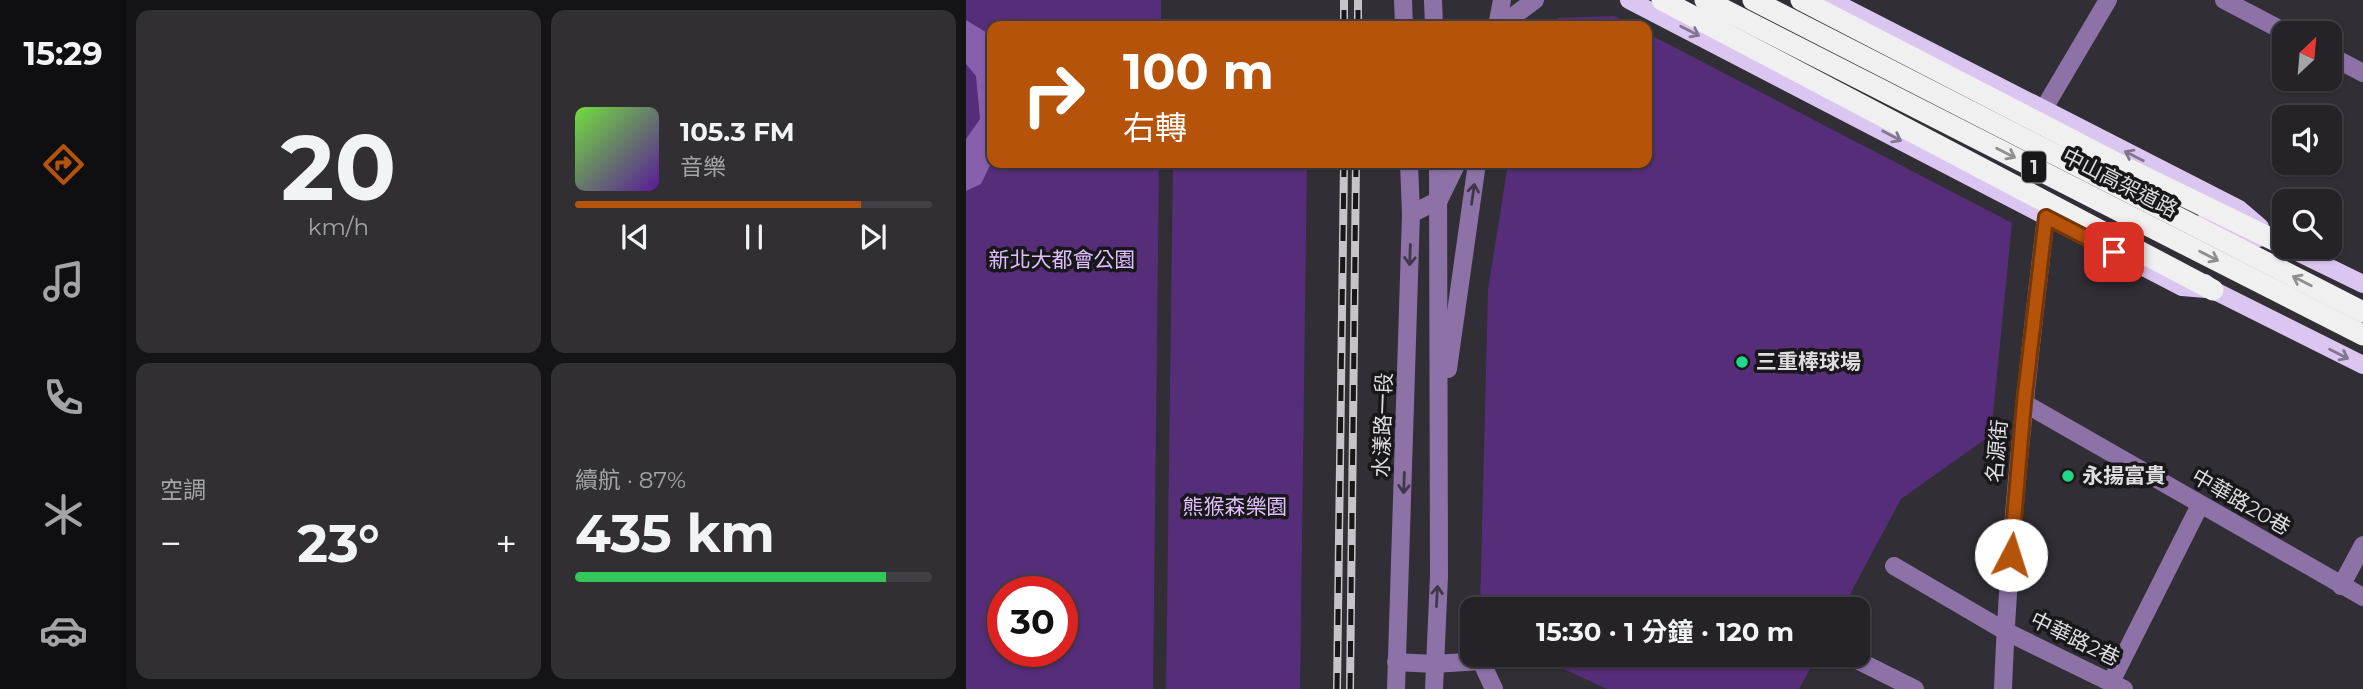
<!DOCTYPE html>
<html lang="zh-TW">
<head>
<meta charset="utf-8">
<style>
	:root { --surface:#252228; --page:#312f34; --text:#f1f3f6; --muted:#a3a4a8; --line:#423f45; --accent:#b45309 }
	body { margin:0; font-family:Montserrat,"Noto Sans TC",sans-serif; background:var(--page); color:var(--text); height:100vh; display:flex; flex-direction:column; font-size:26px; white-space:nowrap }
	* { box-sizing:border-box; margin:0 }
	p { font-size:23px; color:var(--muted) }
	.icon { flex:none; width:38px; height:38px; fill:none; stroke:currentColor; stroke-width:2; stroke-linecap:round; stroke-linejoin:round }
	.map { position:relative; flex:1; overflow:hidden }
	.sheet { display:flex; flex-direction:column; gap:10px; padding:10px; background:#141316; width:840px }
	.sheet>* { flex:none }
	.top-card { position:absolute; left:21px; top:21px; width:665px; height:147px; border-radius:14px; box-shadow:0 2px 5px #0004,0 0 0 2px var(--line); background:#b45309; color:#fff; overflow:hidden }
	.needle { width:46px; rotate:26deg }
	.buttons { position:absolute; left:1306px; top:21px; display:grid; gap:14px }
	.buttons a { display:grid; place-items:center; width:70px; height:70px; border-radius:14px; background:var(--surface); box-shadow:0 2px 5px #0004,0 0 0 2px var(--line); font-size:35px }
	.speed { position:absolute; left:21px; top:576px; display:flex; gap:14px; font-size:35px; font-weight:700; text-align:center }
	.speed>* { display:grid; place-content:center; width:91px; height:91px; border-radius:50%; background:var(--surface); box-shadow:0 2px 5px #0004,0 0 0 2px var(--line); line-height:1 }
	.speed .limit { border:10px solid #d22; background:#fff; color:#111 }
	.pin { position:absolute; display:grid; place-items:center; width:60px; height:60px; color:#fff; margin:-30px; border-radius:14px; box-shadow:0 4px 10px #0006 }
	.me { position:absolute; width:77px; margin:-38px; rotate:5deg; stroke-linejoin:round; filter:drop-shadow(0 0 5px #0008) }
	.turn { display:flex; align-items:center; gap:24px; height:147px; padding:0 21px; font-size:32px }
	.turn .icon { width:91px; height:91px; stroke-width:2.5 }
	.turn b { display:block; font-size:49px; line-height:60px }
	.big { font-size:52px; font-weight:700; line-height:1.1 }
	.sheet .tile { flex:1; display:flex; flex-direction:column; justify-content:center; gap:10px; min-width:0; padding:0 24px; border-radius:14px; background:var(--page) }
	.sheet .dial { align-items:center; gap:0 }
	.dial b { font-size:91px; line-height:1 }
	.song { display:flex; align-items:center; gap:21px }
	.cover { width:84px; height:84px; border-radius:10px; background:linear-gradient(135deg,hsl(100 70% 55%),hsl(270 70% 35%)) }
	.played { height:7px; border-radius:4px; background:linear-gradient(90deg,var(--accent) 80%,var(--line) 80%) }
	.keys { display:flex; justify-content:space-around; direction:ltr }
	.heat { display:flex; justify-content:space-between; align-items:center; font-size:38px; direction:ltr }
	.charge { height:10px; border-radius:5px; background:linear-gradient(90deg,#34c759 87%,var(--line) 0) }
	.sheet .tiles { flex:1; display:grid; gap:10px; grid-template-columns:repeat(2,1fr) }
	.trip { position:absolute; left:494px; top:597px; width:410px; height:70px; border-radius:14px; background:var(--surface); box-shadow:0 2px 5px #0004,0 0 0 2px var(--line); font-weight:700; line-height:70px; text-align:center }
	main { display:flex; flex:1; min-height:0 }
	.dock { display:flex; flex-direction:column; width:126px; justify-content:space-around; align-items:center; background:#0f0e10; color:var(--muted) }
	.dock .icon { width:49px; height:49px }
	.dock .active { color:var(--accent) }
	.dock b { font-size:32px; color:var(--text) }
	.map>svg:first-child { display:block }
	.green { fill:#562d79; fill-rule:evenodd }
	.water { fill:#885eaf }
	.lines { fill:none; stroke-linecap:round; stroke-linejoin:round }
	.minor { stroke:#8c72a7; stroke-width:18 }
	.major { stroke:#dbc6f1; stroke-width:18 }
	.highway { stroke:#f0f0f0; stroke-width:21 }
	.rail-casing { stroke:#c6c4c9; stroke-width:8 }
	.rail { stroke:#18171a; stroke-width:5; stroke-dasharray:16; stroke-linecap:butt }
	.oneway { stroke:#837790 }
	.oneway2 { stroke:#8f8e90 }
	.oneway3 { stroke:#41374b }
	.route-casing { stroke:#753606; stroke-width:18 }
	.route { stroke:#b45309; stroke-width:12 }
	.poi-dot { fill:#22d887; stroke:#18171a; stroke-width:2.5 }
	.labels { text-anchor:middle; stroke-width:7; stroke-linejoin:round; paint-order:stroke }
	.shield { fill:#18171a; stroke:#a3a2a5; stroke-width:2 }
	.shield-label { font-size:19px; font-weight:bold; fill:#dfdde1 }
	.street-label { font-size:21px; fill:#dfdde1; stroke:#18171a }
	.park-label { font-size:21px; fill:#debeff; stroke:#18171a }
	.poi-label { font-size:21px; font-weight:bold; fill:#dfdde1; stroke:#18171a; text-anchor:start }
</style>
</head>
<body>
<main>
<nav class="dock">
<b>15:29</b>
<svg class="icon active" aria-label="directions" viewBox="0 0 24 24"><path d="M12 3l9 9-9 9-9-9zM9 14v-3h6M13 9l2 2-2 2"/></svg>
<svg class="icon" aria-label="music" viewBox="0 0 24 24"><path d="M9 18V5l10-2v13"/><circle cx="6" cy="18" r="3"/><circle cx="16" cy="16" r="3"/></svg>
<svg class="icon" aria-label="phone" viewBox="0 0 24 24"><path d="M5 4h4l2 5-3 2q2 4 5 5l2-3 5 2v4C11 20 4 13 5 4z"/></svg>
<svg class="icon" aria-label="climate" viewBox="0 0 24 24"><path d="M12 3v18M4 7l16 10M4 17L20 7"/></svg>
<svg class="icon" aria-label="car" viewBox="0 0 24 24"><path d="M5 17H2v-5l4-1 3-4h7l3 4 3 1v5h-3M9 17h6M6 11h13"/><circle cx="7" cy="17" r="2"/><circle cx="17" cy="17" r="2"/></svg>
</nav>
<section class="sheet">
<div class="tiles">
<div class="tile dial"><b>20</b><p>km/h</p></div>
<div class="tile">
<div class="song"><i class="cover"></i><div><b>105.3 FM</b><p>音樂</p></div></div>
<div class="played"></div>
<div class="keys"><svg class="icon" aria-label="previous" viewBox="0 0 24 24"><path d="M18 5L8 12l10 7zM5 5v14"/></svg><svg class="icon" aria-label="pause" viewBox="0 0 24 24"><path d="M8 5v14M16 5v14"/></svg><svg class="icon" aria-label="next" viewBox="0 0 24 24"><path d="M6 5l10 7-10 7zM19 5v14"/></svg></div>
</div>
<div class="tile"><p>空調</p>
<div class="heat"><a>−</a><b class="big">23°</b><a>+</a></div>
</div>
<div class="tile"><p>續航 · 87%</p><b class="big">435 km</b><div class="charge"></div></div>
</div>
</section>
<div class="map">
<svg width="1397" height="689" viewBox="0 0 1397 689">
	<rect width="100%" height="100%" fill="#312e35"/>
	<g class="green">
		<path d="M0 0H195V26H26V163H193L187 689H0ZM37 592H96V651H37Z"/>
		<path d="M648 16 668 26H585L592 18Z"/>
		<path d="M681 33 1046 223 1025 435 935 499 876 609H514L522 290 542 163H681Z"/>
		<path d="M207 163H341L334 689H200Z"/>
		<path d="M567 655 852 654V655L833 689H641Z"/>
	</g>
	<path class="water" d="M0 20 26 36V161L15 184 0 191V139L14 119 10 76 0 64Z"/>
	<g class="lines">
		<g class="minor">
			<path d="M437 0 438 26"/>
			<path d="M467 0 468 26"/>
			<path d="M1258 0 1321 33"/>
			<path d="M531 26 536 0"/>
			<path d="M534 26 569 0"/>
			<path d="M1363 55 1397 73"/>
			<path d="M1077 110 1142 0"/>
			<path d="M445 214 473 200 491 163"/>
			<path d="M482 369 511 163"/>
			<path d="M1058 403 1397 597"/>
			<path d="M928 566 1039 631 1158 689"/>
			<path d="M1375 586 1397 545"/>
			<path d="M879 654 949 689"/>
			<path d="M430 662 468 664 515 661 528 689"/>
			<path d="M1145 682 1234 505"/>
			<path d="M430 689 445 214 443 163"/>
			<path d="M468 689 473 576 472 163"/>
			<path d="M1037 689C1043 531 1061 374 1080 217"/>
		</g>
		<g class="major">
			<path d="M663 0 1216 287 1240 289"/>
			<path d="M864 0 1273 209 1294 227"/>
			<path d="M1240 220 1264 232 1293 238"/>
			<path d="M1321 247 1397 284"/>
			<path d="M1239 283 1247 290 1397 365"/>
		</g>
		<g class="highway">
			<path d="M696 0 1247 290"/>
			<path d="M739 0 1397 335"/>
			<path d="M787 0 1397 312"/>
			<path d="M835 0 1162 169 1310 241"/>
		</g>
		<defs>
			<g id="rail">
				<path d="M378 26V0"/>
				<path d="M392 26V0"/>
				<path d="M371 689 378 163"/>
				<path d="M384 689 390 163"/>
			</g>
		</defs>
		<use href="#rail" class="rail-casing"/>
		<use href="#rail" class="rail"/>
	</g>
	<defs><path id="oneway-shaft" d="M-6 0H5M1.5-3L5.5 0L1.5 3" fill="none" stroke-width="1.6" stroke-linecap="round" stroke-linejoin="round" transform="scale(1.75)"/></defs>
	<g class="oneway">
		<use href="#oneway-shaft" transform="translate(724 31) rotate(27)"/>
		<use href="#oneway-shaft" transform="translate(926 136) rotate(28)"/>
		<use href="#oneway-shaft" transform="translate(1168 156) rotate(-153)"/>
		<use href="#oneway-shaft" transform="translate(1373 354) rotate(27)"/>
	</g>
	<g class="oneway2">
		<use href="#oneway-shaft" transform="translate(1040 153) rotate(27)"/>
		<use href="#oneway-shaft" transform="translate(1243 256) rotate(27)"/>
		<use href="#oneway-shaft" transform="translate(1336 281) rotate(-153)"/>
	</g>
	<g class="oneway3">
		<use href="#oneway-shaft" transform="translate(507 194) rotate(-82)"/>
		<use href="#oneway-shaft" transform="translate(444 255) rotate(92)"/>
		<use href="#oneway-shaft" transform="translate(438 483) rotate(92)"/>
		<use href="#oneway-shaft" transform="translate(471 596) rotate(-87)"/>
	</g>
	<g class="lines">
		<defs>
			<path id="route" d="M1045 555 1058 403 1080 217 1148 252"/>
		</defs>
		<use href="#route" class="route-casing"/>
		<use href="#route" class="route"/>
	</g>
	<g class="poi-dot">
		<circle cx="776" cy="362" r="7"/>
		<circle cx="1102" cy="476" r="7"/>
	</g>
	<g class="labels">
		<rect class="shield" x="1056" y="151.5" width="24" height="31" rx="5"/>
		<g class="shield-label">
			<text x="1068" y="174">1</text>
		</g>
		<g class="street-label">
			<text transform="translate(1154 183) rotate(27)" y="7">中山高架道路</text>
			<text transform="translate(417 425) rotate(-88)" y="7">水漾路一段</text>
			<text transform="translate(1031 451) rotate(-85)" y="7">名源街</text>
			<text transform="translate(1275 502) rotate(30)" y="7">中華路20巷</text>
			<text transform="translate(1109 639) rotate(26)" y="7">中華路2巷</text>
		</g>
		<g class="park-label">
			<text x="96" y="267">新北大都會公園</text>
			<text x="269" y="514">熊猴森樂園</text>
		</g>
		<g class="poi-label">
			<text x="790" y="369">三重棒球場</text>
			<text x="1116" y="483">永揚富貴</text>
		</g>
	</g>
</svg>
<div class="buttons">
<a><svg class="needle" viewBox="-14 -14 28 28"><path d="M0-13l5 13h-10z" fill="#e53935"/><path d="M0 13l5-13h-10z" fill="#a3a4a8"/></svg></a>
<a><svg class="icon" aria-label="sound" viewBox="0 0 24 24"><path d="M4 9h4l5-4v14l-5-4H4zM17 9q2 3 0 6"/></svg></a>
<a><svg class="icon" aria-label="search" viewBox="0 0 24 24"><circle cx="10" cy="10" r="6"/><path d="M15 15l6 6"/></svg></a>
</div>
<div class="speed"><div class="limit">30</div></div>
<div class="pin" style="left:1148px;top:252px;background:#d93025"><svg class="icon" aria-label="arrive" viewBox="0 0 24 24"><path d="M6 21V4h12l-3 4 3 4H6"/></svg></div>
<svg class="me" style="left:1045px;top:555px" viewBox="-20 -20 40 40"><circle r="19" fill="#fff"/><path d="M0-13L10 11 0 6-10 11z" fill="#b45309"/></svg>
<div class="trip">15:30 · 1 分鐘 · 120 m</div>
<div class="top-card">
<div class="turn"><svg class="icon" aria-label="right" viewBox="0 0 24 24"><path d="M7 20v-9h11M14 6l5 5-5 5"/></svg><div><b>100 m</b>右轉</div></div>
</div>
</div>
</main>
</body>
</html>
